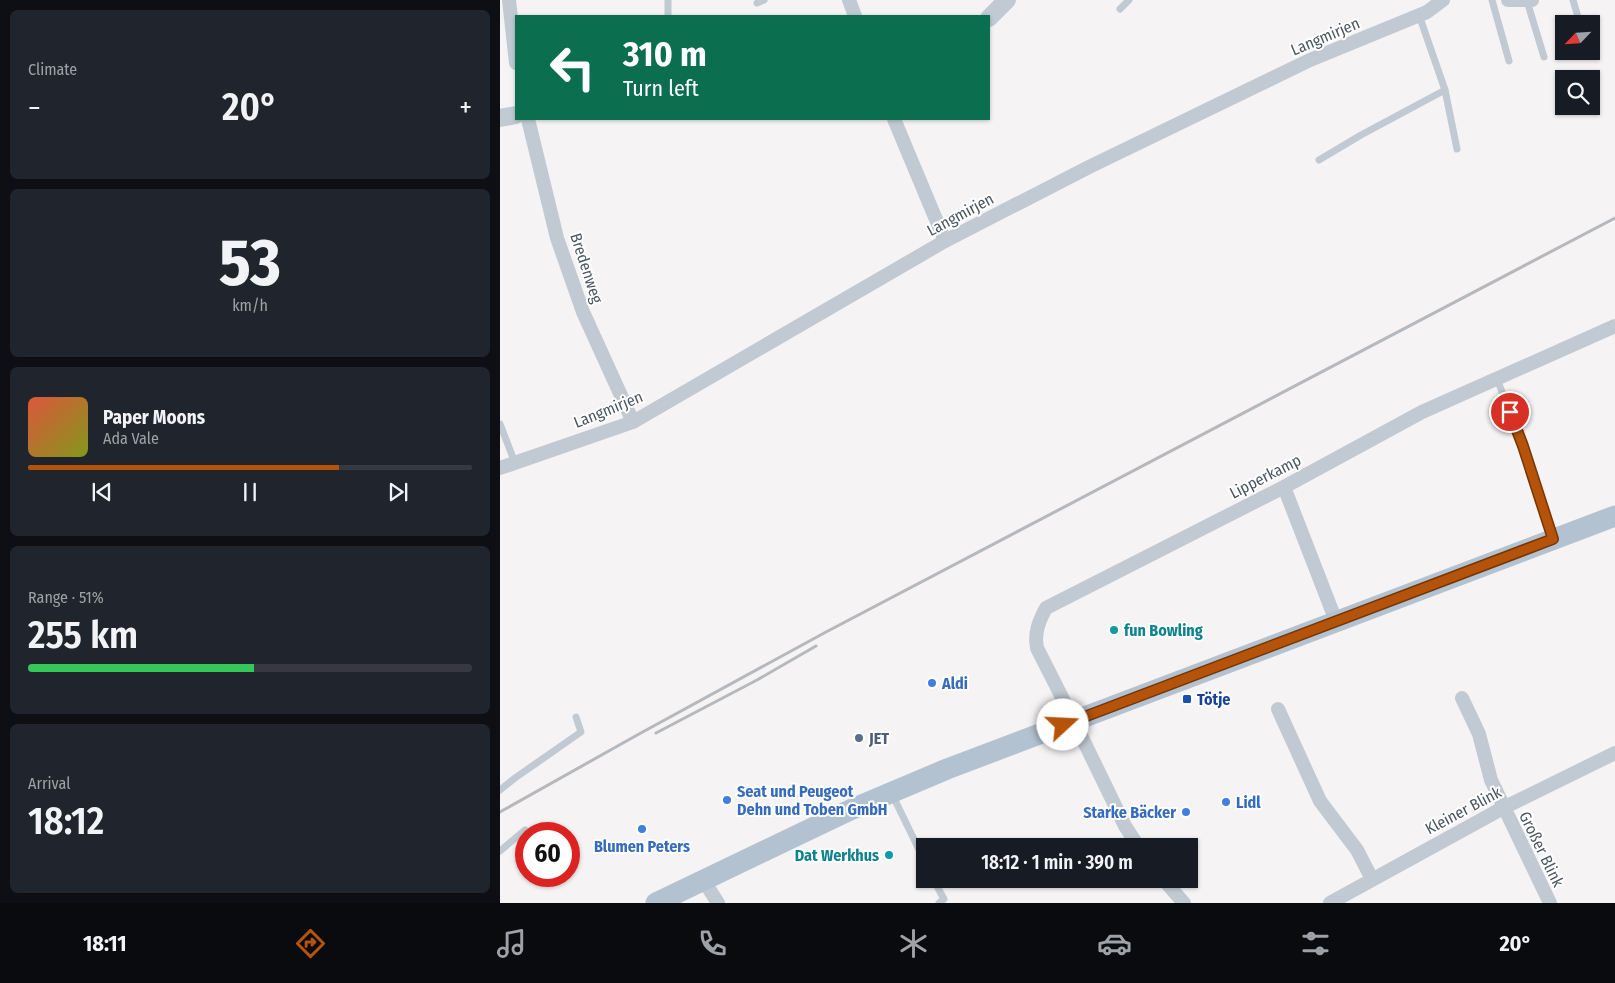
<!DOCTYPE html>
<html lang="en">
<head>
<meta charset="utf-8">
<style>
	:root { --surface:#171b24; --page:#20242c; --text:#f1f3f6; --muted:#9ea1a6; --line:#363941; --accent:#b45309 }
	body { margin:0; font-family:"Fira Sans Condensed",sans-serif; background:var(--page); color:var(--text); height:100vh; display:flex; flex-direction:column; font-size:19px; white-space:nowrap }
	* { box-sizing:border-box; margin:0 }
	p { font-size:16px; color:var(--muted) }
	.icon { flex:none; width:28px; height:28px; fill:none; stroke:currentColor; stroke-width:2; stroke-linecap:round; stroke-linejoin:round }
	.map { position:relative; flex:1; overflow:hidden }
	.drawer { display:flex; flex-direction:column; gap:10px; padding:10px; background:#0d0f14; width:500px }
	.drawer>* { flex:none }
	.top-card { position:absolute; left:15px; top:15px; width:475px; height:105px; border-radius:0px; box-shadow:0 1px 4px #0004; background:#0b6e4f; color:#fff; overflow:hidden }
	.needle { width:32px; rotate:245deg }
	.controls { position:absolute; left:1055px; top:15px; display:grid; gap:10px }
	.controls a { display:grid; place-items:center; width:45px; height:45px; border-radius:0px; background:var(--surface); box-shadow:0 1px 4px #0004; font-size:25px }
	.speed { position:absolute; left:15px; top:822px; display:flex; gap:10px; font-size:25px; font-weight:700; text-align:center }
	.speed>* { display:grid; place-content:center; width:65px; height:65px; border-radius:50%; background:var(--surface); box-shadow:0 1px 4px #0004; line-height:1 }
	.speed .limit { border:8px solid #d22; background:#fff; color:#111 }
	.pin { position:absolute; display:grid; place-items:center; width:42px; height:42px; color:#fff; margin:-21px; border:2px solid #fff; border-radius:50%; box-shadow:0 1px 5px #0007 }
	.me { position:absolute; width:55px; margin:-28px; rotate:70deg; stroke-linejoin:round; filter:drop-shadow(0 0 4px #0008) }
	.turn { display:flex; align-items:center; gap:18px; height:105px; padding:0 25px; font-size:22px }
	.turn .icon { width:65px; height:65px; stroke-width:2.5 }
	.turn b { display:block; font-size:35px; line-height:42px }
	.big { font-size:38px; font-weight:600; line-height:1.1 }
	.drawer .card { flex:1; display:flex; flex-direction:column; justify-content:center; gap:8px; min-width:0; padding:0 18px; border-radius:8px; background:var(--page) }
	.drawer .dial { align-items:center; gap:0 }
	.dial b { font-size:65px; line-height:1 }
	.song { display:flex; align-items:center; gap:15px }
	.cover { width:60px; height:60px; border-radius:8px; background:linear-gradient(135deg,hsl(10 70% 55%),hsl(70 70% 35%)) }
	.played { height:5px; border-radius:2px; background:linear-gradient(90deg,var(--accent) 70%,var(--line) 70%) }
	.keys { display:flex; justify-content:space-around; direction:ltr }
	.heat { display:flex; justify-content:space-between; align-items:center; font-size:28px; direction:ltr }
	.charge { height:8px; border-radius:4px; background:linear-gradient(90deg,#34c759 51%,var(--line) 0) }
	.trip { position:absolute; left:416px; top:838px; width:282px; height:50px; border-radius:0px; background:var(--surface); box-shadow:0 1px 4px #0004; font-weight:600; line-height:50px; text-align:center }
	.menu { display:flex; height:80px; justify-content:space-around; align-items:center; background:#090b0e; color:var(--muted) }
	.menu .icon { width:35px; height:35px }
	.menu .current { color:var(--accent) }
	.menu b { font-size:22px; color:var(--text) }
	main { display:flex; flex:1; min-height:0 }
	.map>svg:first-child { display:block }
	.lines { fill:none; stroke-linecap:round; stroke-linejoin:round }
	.service { stroke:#c1cad2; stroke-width:7 }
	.minor { stroke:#c1cad2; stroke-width:14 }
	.tertiary { stroke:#c1cad2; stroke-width:18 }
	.primary { stroke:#b3c2d1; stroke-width:21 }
	.rail { stroke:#b5b8bd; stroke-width:3 }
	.route-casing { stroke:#753606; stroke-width:12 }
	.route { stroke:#b45309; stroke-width:9 }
	.culture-dot { fill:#0f9aa8; stroke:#fff; stroke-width:2 }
	.shop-dot { fill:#3f7fe0; stroke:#fff; stroke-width:2 }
	.transit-dot { fill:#1a4fb4; stroke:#fff; stroke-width:2 }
	.service-dot { fill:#5c6f8a; stroke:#fff; stroke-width:2 }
	.labels { text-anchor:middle; stroke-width:4; stroke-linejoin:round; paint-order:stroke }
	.street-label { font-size:16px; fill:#4a5661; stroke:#fff }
	.culture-label { font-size:16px; font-weight:bold; fill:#0d838f; stroke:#fff; text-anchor:start }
	.shop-label { font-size:16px; font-weight:bold; fill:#366cbe; stroke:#fff; text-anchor:start }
	.transit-label { font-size:16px; font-weight:bold; fill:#164399; stroke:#fff; text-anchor:start }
	.service-label { font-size:16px; font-weight:bold; fill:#4e5e75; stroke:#fff; text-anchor:start }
</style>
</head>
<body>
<main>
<section class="drawer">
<div class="card"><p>Climate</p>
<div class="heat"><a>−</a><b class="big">20°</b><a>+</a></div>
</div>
<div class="card dial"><b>53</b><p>km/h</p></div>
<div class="card">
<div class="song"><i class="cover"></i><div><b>Paper Moons</b><p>Ada Vale</p></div></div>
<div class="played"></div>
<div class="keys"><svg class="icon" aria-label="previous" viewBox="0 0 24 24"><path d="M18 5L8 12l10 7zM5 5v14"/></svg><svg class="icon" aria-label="pause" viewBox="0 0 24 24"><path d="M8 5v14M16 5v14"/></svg><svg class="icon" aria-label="next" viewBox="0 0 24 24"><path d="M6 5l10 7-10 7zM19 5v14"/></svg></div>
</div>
<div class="card"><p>Range · 51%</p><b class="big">255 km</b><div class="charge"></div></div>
<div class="card"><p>Arrival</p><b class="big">18:12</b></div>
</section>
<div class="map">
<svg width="1115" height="903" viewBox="0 0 1115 903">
	<rect width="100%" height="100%" fill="#f5f3f3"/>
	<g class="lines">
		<g class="service">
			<path d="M992 0 1009 61"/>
			<path d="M1073 0 1080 24"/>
			<path d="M1027 1 1044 57"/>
			<path d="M257 3 264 0"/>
			<path d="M620 9 629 0"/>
			<path d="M919 15 945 90 957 149"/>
			<path d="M168 16V0"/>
			<path d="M1089 51 1090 56"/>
			<path d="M819 160 861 135 945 90"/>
			<path d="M997 379 1023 446 1052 536"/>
			<path d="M0 424 15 463"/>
			<path d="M0 790 15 778 81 732 76 717"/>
			<path d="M392 794 425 862"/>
			<path d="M0 851 25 830"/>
			<path d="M433 879 444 899 439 903"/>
		</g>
		<g class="minor">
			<path d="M9 0 16 63"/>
			<path d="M349 0 355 16"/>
			<path d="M1008 0H1032"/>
			<path d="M28 119 57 238 83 312 133 422"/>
			<path d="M394 119 445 241"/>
			<path d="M0 468 133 422 445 241 589 167 810 60 927 12 943 0"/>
			<path d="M784 487 836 621"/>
			<path d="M962 698 979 734 991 780 1050 903"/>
			<path d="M778 709 820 801 857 850 872 879"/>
			<path d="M638 846 625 826 574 721 537 648C534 633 539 621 546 608L784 487 922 412 1115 326"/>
			<path d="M663 879 684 903"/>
			<path d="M204 881 218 903"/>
			<path d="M830 903 1003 808 1115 753"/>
		</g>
		<g class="tertiary">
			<path d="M489 18 507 0"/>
			<path d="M0 118 16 115"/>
		</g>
		<path class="primary" d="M156 903 350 810 447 769 1115 516"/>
		<g class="rail">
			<path d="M156 733 257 680 316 646"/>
			<path d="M0 812 139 734 326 632 1115 218"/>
		</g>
	</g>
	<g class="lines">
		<defs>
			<path id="route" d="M563 725 1053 539 1023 446 1010 412"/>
		</defs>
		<use href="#route" class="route-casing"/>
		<use href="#route" class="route"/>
	</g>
	<g class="culture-dot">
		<circle cx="614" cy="630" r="5"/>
		<circle cx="389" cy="855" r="5"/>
	</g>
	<g class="shop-dot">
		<circle cx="432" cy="683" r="5"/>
		<circle cx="227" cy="800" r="5"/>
		<circle cx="726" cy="802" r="5"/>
		<circle cx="686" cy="812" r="5"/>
		<circle cx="142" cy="829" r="5"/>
	</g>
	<rect class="transit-dot" x="682" y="694" width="10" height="10" rx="2.5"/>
	<circle class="service-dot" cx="359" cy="738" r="5"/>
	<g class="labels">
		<g class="street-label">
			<text transform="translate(825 36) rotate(-23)" y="6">Langmirjen</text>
			<text transform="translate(460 214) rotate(-28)" y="6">Langmirjen</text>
			<text transform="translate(87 268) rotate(72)" y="6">Bredenweg</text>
			<text transform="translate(108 409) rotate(-22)" y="6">Langmirjen</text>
			<text transform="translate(765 476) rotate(-27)" y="6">Lipperkamp</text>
			<text transform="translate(963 810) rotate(-28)" y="6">Kleiner Blink</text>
			<text transform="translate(1042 849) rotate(64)" y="6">Großer Blink</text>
		</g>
		<g class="culture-label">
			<text x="624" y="636">fun Bowling</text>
			<text x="379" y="861" text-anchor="end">Dat Werkhus</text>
		</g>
		<g class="shop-label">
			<text x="442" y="689">Aldi</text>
			<text x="237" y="797">Seat und Peugeot<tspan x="237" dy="18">Dehn und Toben GmbH</tspan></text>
			<text x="736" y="808">Lidl</text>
			<text x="676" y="818" text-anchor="end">Starke Bäcker</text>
			<text x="142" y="852" text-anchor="middle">Blumen Peters</text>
		</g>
		<g class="transit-label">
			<text x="697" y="705">Tötje</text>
		</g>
		<g class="service-label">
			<text x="369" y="744">JET</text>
		</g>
	</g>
</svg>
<div class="controls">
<a><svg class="needle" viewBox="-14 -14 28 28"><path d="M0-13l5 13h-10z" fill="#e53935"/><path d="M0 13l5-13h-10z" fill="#9ea1a6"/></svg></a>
<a><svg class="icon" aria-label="search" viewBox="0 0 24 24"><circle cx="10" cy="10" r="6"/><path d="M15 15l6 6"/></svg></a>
</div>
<div class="speed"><div class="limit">60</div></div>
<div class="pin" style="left:1010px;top:412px;background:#d93025"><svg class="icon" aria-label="arrive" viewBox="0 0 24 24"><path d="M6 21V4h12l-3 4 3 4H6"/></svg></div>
<svg class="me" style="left:563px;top:725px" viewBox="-20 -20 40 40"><circle r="19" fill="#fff"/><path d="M0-13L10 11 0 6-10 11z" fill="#b45309"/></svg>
<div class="trip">18:12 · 1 min · 390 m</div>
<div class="top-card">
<div class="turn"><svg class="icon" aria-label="left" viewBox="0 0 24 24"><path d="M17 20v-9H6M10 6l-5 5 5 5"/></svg><div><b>310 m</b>Turn left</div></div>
</div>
</div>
</main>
<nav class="menu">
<b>18:11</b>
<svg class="icon current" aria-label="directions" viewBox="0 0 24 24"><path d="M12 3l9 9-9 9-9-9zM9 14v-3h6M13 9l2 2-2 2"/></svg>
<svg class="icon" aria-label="music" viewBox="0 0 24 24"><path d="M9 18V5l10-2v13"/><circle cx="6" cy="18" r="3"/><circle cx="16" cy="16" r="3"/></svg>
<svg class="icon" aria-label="phone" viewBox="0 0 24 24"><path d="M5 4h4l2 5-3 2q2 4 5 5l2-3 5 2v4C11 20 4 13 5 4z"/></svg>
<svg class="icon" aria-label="climate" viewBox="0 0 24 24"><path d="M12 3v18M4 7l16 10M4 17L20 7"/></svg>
<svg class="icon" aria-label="car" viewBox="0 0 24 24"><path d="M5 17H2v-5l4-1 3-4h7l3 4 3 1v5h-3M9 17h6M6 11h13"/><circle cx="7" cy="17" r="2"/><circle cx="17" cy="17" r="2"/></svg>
<svg class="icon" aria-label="filters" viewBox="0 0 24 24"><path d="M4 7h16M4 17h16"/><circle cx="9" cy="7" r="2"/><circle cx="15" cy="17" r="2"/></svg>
<b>20°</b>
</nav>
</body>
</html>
